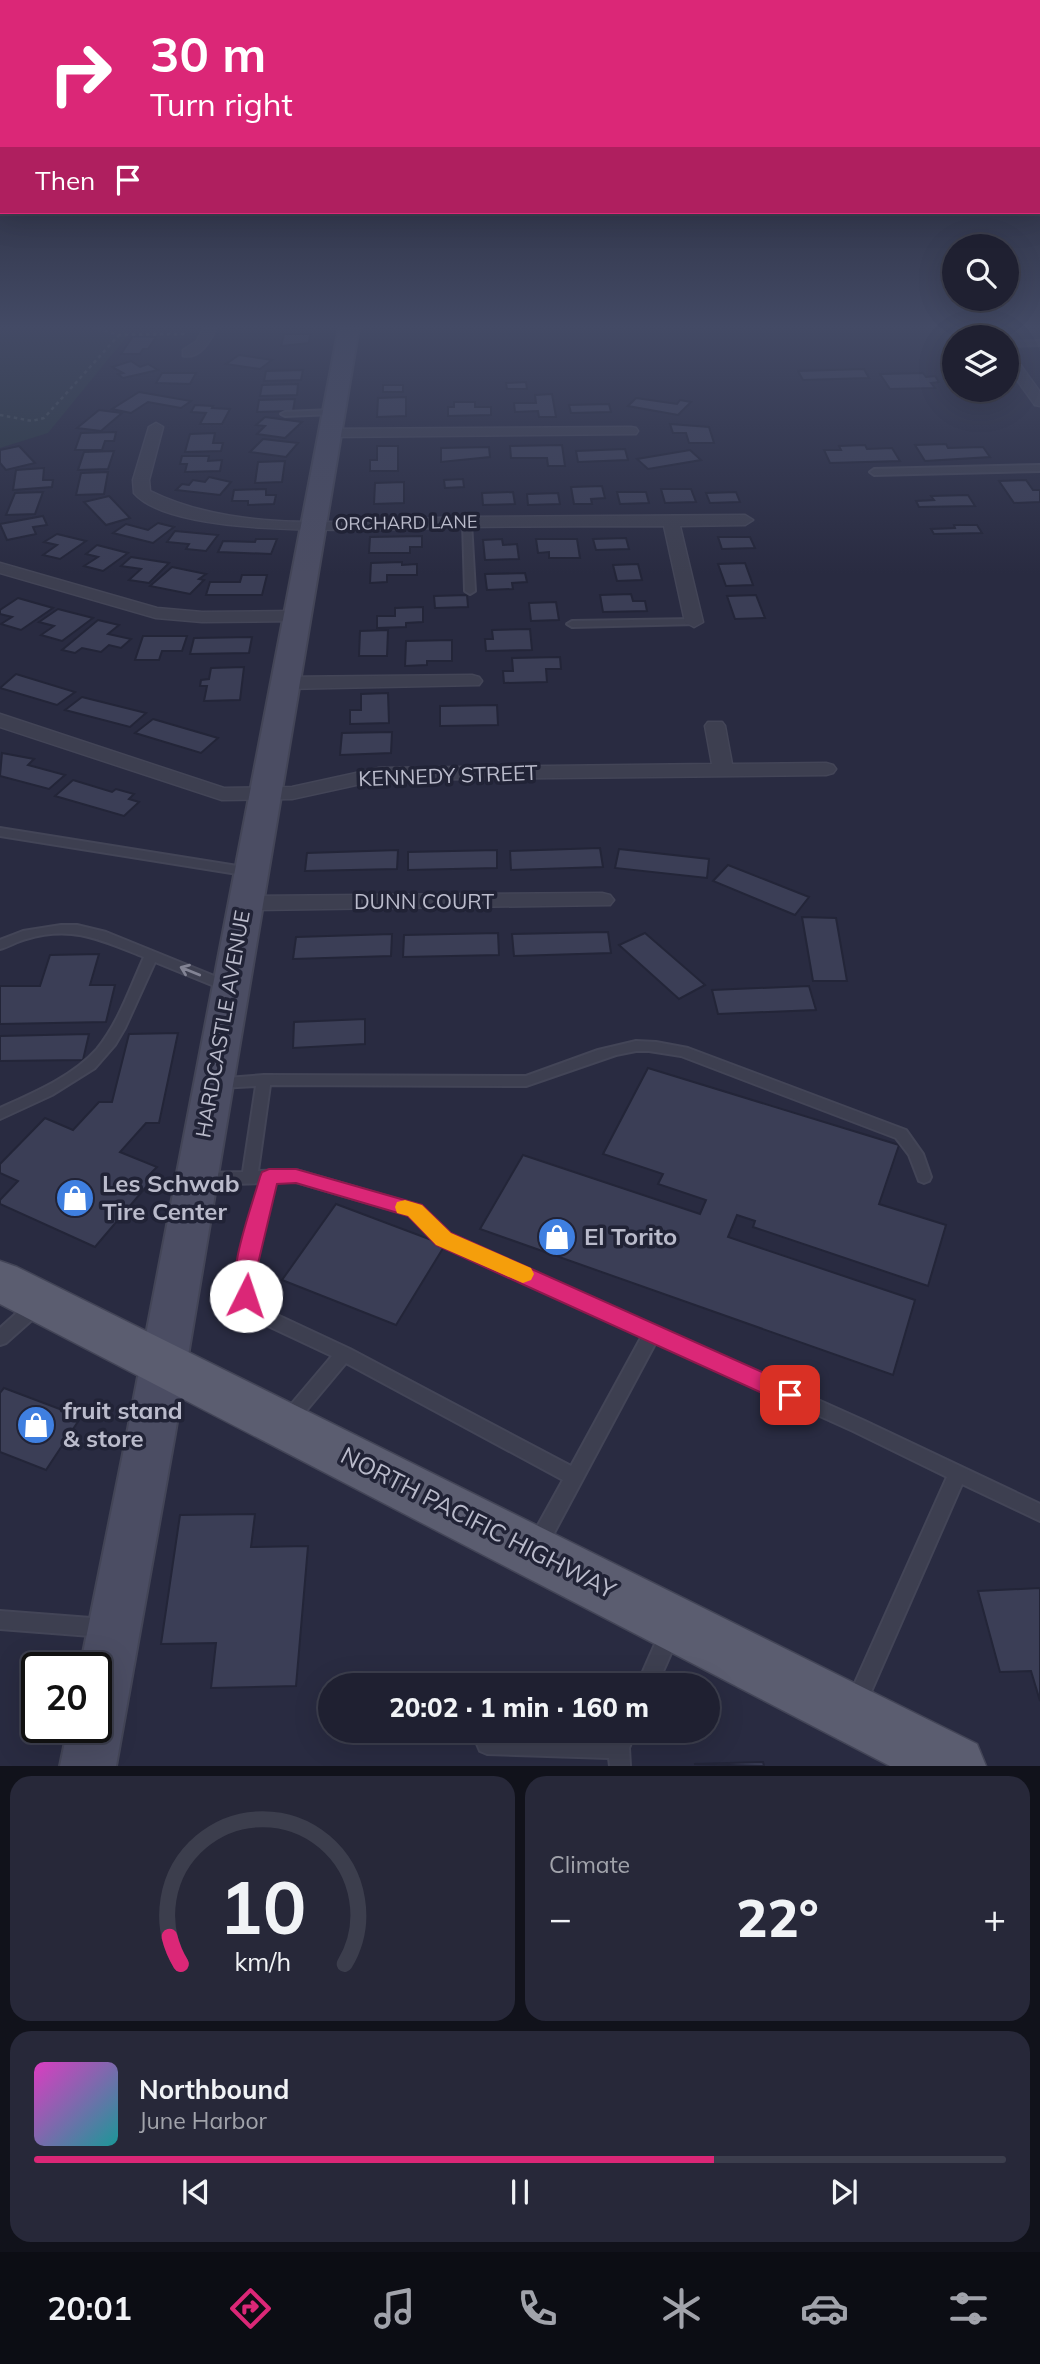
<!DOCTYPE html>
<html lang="en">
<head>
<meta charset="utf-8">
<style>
	:root { --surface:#1f2031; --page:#272839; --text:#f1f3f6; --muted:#a1a3ab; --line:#3c3e4d; --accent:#db2777 }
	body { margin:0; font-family:Mulish,sans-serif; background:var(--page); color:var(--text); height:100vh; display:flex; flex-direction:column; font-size:26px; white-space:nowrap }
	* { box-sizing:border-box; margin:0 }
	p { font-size:23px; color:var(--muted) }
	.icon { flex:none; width:38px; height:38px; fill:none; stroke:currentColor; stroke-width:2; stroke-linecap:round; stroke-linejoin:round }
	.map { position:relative; height:1766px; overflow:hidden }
	.details { display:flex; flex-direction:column; gap:10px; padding:10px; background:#11121b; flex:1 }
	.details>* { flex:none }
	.guide { position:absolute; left:0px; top:0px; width:1041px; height:214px; box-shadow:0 7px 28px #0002,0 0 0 2px var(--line); background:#db2777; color:#fff; overflow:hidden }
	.controls { position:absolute; left:942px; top:234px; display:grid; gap:14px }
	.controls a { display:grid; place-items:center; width:77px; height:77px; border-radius:50%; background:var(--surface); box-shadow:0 7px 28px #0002,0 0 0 2px var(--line); font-size:35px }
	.speed { position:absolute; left:21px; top:1652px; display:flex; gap:14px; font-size:35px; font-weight:700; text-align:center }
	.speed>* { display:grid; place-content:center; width:91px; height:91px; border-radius:50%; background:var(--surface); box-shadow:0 7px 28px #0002,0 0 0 2px var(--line); line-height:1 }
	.speed .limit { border:4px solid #111; border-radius:10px; background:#fff; color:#111 }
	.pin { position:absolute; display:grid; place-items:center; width:60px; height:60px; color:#fff; margin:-30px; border-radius:14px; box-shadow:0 4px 10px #0006 }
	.me { position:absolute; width:77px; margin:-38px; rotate:4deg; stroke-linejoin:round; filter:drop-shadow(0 0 5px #0008) }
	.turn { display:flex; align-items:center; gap:24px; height:147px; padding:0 35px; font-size:32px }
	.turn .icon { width:91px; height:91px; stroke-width:2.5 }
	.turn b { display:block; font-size:49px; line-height:60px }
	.then { display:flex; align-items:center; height:66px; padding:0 35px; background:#0003; gap:14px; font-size:26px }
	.big { font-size:52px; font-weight:800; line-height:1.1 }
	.details .widget { flex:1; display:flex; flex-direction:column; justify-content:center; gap:10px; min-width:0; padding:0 24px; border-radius:21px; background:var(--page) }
	.details .dial { align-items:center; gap:0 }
	.dial svg { height:182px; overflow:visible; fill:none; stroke:var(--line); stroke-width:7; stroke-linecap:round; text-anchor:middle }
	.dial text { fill:var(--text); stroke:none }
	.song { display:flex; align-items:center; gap:21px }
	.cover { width:84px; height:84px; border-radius:10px; background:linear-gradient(135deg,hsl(310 70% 55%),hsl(180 70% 35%)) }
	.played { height:7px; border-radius:4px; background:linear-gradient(90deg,var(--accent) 70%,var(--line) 70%) }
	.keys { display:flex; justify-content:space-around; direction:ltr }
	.heat { display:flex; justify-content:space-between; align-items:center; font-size:38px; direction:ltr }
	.details .tiles { flex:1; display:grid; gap:10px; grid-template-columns:1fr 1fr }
	.widget:last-child { grid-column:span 2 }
	.trip { position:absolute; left:318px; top:1673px; width:402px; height:70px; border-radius:35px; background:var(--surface); box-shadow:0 7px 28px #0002,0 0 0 2px var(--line); font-weight:800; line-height:70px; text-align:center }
	.dock { display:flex; height:112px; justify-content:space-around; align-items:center; background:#0c0d14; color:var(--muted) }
	.dock .icon { width:49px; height:49px }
	.dock .selected { color:var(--accent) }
	.dock b { font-size:32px; color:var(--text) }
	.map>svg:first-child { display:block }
	.green { fill:#2b3842 }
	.building { fill:#3b3e56; stroke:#232538; stroke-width:2 }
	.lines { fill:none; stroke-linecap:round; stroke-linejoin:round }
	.lane-casing { stroke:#434557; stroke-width:4 }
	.street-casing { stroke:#434557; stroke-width:3 }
	.secondary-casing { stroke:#434557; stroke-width:4 }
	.primary-casing { stroke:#434557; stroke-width:3 }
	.path { stroke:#445159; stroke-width:2.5; stroke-dasharray:3.5 3.5; stroke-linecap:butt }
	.lane { fill:#3d3f50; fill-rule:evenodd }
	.street { fill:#3d3f50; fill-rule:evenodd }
	.secondary { fill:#4b4d63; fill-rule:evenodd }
	.primary { fill:#5b5d70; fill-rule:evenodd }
	.oneway { stroke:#828394 }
	.route { fill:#db2777; stroke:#8e194d; stroke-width:2 }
	.slow { fill:#f59e0b }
	.labels { text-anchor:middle; stroke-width:7; stroke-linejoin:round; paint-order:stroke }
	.far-street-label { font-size:18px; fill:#babbcb; stroke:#212336 }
	.street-label { font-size:21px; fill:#babbcb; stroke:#212336 }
	.near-poi-label { font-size:24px; font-weight:bold; fill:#babbcb; stroke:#212336; text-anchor:start }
	.near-street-label { font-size:24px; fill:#babbcb; stroke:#212336 }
</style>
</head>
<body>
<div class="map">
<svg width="1040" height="1766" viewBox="0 0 1040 1766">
	<rect width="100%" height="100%" fill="#292b41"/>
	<path class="green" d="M0 327H115L123 329 128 335 48 433 0 448Z"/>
	<g class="building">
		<path d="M284 334H310L309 343 281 346Z"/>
		<path d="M133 336 156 337 148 349H143L140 354H121Z"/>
		<path d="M239 355 272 360 260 369 226 364Z"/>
		<path d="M131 361 140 367 148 364 158 370 123 378 118 374 123 373 112 367Z"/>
		<path d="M864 369 869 378 803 380 798 371Z"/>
		<path d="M303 370 301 380 264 381 266 371Z"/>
		<path d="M162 373H196L190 384 156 383Z"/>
		<path d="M923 373 926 377 935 376 939 382 931 383 935 388 890 389 880 374Z"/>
		<path d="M526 382 527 389H507L506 383Z"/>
		<path d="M298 384 297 395 260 396 262 385Z"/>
		<rect x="383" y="385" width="20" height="7"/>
		<path d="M139 392 191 401 181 408 148 402 131 413 112 409Z"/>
		<path d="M552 394 556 417H539L538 411 515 412 514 403H536L535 395Z"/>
		<path d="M406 397V416L377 417 378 398Z"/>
		<path d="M636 398 677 404 680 400 691 402 678 415 628 406Z"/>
		<path d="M295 399 293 411 257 412 259 400Z"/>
		<path d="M454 402H475V407H491V415L448 416V407H454Z"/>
		<path d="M609 404 611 412 571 413 569 405Z"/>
		<path d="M195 405 213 406 212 408 230 409 222 424H200L206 413 191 412Z"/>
		<path d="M99 410 122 413 101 431 77 428Z"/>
		<path d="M265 417 302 422 285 438 257 434 265 426 256 425Z"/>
		<path d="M670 424 709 427 714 443H689L686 433H673Z"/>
		<path d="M116 432 114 441H105L102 450H75L81 433Z"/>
		<path d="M215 433 213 443H223L221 451 185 452 190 434Z"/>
		<path d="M263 439 298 443 286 457 250 452Z"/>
		<path d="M946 444 948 448 983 447 990 457 925 461 915 445Z"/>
		<path d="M562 445 565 466H548L547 458H511L510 446Z"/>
		<path d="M865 445 867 449 892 448 900 461 830 463 824 450H841L839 446Z"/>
		<path d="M19 446 35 463 6 470 0 463V450Z"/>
		<path d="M377 446H398V471H370V460H377Z"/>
		<path d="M489 447 490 457 441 462V448Z"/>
		<path d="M625 449 628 460 578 462 576 451Z"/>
		<path d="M690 450 701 460 648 469 637 459Z"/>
		<path d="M114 451 108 469 78 470 84 452Z"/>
		<path d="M182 456H209L208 461 222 460 220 471 185 472 187 464H180Z"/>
		<path d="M285 461 282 482 255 483 258 462Z"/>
		<path d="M44 468 43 480H53L52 487 13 490 16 470Z"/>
		<path d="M108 472 104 494 76 495 81 473Z"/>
		<path d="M209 477 231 482 220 495 176 490 182 484 189 485 193 480 205 482Z"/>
		<path d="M463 479 464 487 445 488 444 480Z"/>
		<path d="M1026 480 1033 490H1040V502L1014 503 999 481Z"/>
		<path d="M404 482V503L374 504 375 483Z"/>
		<path d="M602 486 605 498 591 499 592 504H574L571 487Z"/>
		<path d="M266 489V495H276L274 504 248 505V501H232L234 490Z"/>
		<path d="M661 489H691L696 502 665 503Z"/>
		<path d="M43 492 35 514 6 515 15 493Z"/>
		<path d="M513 492 515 504 483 505 482 493Z"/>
		<path d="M617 492H646L649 503 620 504Z"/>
		<path d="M736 492 740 502 710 503 706 493Z"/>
		<path d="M558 493 560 504 528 505 527 494Z"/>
		<path d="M968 495 975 506 919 507 916 501 934 500 931 496Z"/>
		<path d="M109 496 130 518 106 525 84 502Z"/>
		<path d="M43 516 47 525 33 527 36 534 7 540 0 524Z"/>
		<path d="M158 523 174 527 153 543 113 533 126 524 148 530Z"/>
		<path d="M954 525H977L982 533 934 534 931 529 955 528Z"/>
		<path d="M175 531 218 535 206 551 186 549 189 544 167 542Z"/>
		<path d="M57 534 86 541 60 559 43 555 57 545 44 542Z"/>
		<path d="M422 536V547H410V553H369L370 537Z"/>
		<path d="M718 537H750L755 548 722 549Z"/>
		<path d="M626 538 629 549 596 550 593 539Z"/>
		<path d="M256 539H277L271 554 218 552 223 541 255 542Z"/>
		<path d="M502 539 503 545 517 544 519 559 485 560 483 540Z"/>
		<path d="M536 539H577L580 558H549V552L538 553Z"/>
		<path d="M97 545 128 553 103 571 84 566 98 557 86 554Z"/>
		<path d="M131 557 169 563 149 583 129 580 141 569 121 566Z"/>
		<path d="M402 562V565L417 564V575H387V582L370 583 371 563Z"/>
		<path d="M745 563 753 585 726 586 718 564Z"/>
		<path d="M638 564 642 580 617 581 613 565Z"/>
		<path d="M172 567 206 574 199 579 204 580 190 594 150 586Z"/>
		<path d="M525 573 527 582 512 583 513 589 487 590 485 574Z"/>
		<path d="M242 575H267L262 595H206L210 582H240Z"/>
		<path d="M631 594 633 601H645L647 611 603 612 600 595Z"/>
		<path d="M467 595 468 607 435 608 434 596Z"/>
		<path d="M756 595 765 618 735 619 727 596Z"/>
		<path d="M18 598 53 608 21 630 1 624 12 617 0 614V610Z"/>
		<path d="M556 602 559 620 531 621 529 603Z"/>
		<path d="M423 607V622L406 623V627L377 628V616H395V608Z"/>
		<path d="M58 609 93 618 62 641 41 635 54 626 39 622Z"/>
		<path d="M98 620 119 625 108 634 131 639 121 648 109 645 101 652 82 648 75 653 62 650Z"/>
		<path d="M530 629 532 650 486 651 485 639H493L492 630Z"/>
		<path d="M388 630 387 656H359L360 631Z"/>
		<path d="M143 636H187L182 651H162L159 660H135Z"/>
		<path d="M252 637 249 653 190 654 194 638Z"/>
		<path d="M452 640V661H427V665L405 666 406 641Z"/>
		<path d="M560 657 561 669H546L547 682 504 683 503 671H513L512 658Z"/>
		<path d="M244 667 240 700 204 701 207 686H200L201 680 209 679 211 668Z"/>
		<path d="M16 674 75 692 57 705 0 688Z"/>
		<path d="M388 693 389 723 350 724V710H361V694Z"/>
		<path d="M82 697 146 713 130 727 65 710Z"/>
		<path d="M497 705 498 725 440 726V706Z"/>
		<path d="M153 719 218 738 201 753 135 733Z"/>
		<path d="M392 732 391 753 340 755 342 733Z"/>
		<path d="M2 753 34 759 28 765 65 775 49 789 0 776Z"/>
		<path d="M73 780 112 792 116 789 134 794 129 799 139 802 124 816 55 796Z"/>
		<path d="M600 848 603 867 511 870 510 851Z"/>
		<path d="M619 849 709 859 707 878 615 868Z"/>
		<path d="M398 850 397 869 305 871 307 853Z"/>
		<path d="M497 850V868L408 870V852Z"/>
		<path d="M728 865 809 897 795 915 713 881Z"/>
		<path d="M802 917 836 918 847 981H813Z"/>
		<path d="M608 932 611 953 514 956 512 934Z"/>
		<path d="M498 933 499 955 403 957 404 935Z"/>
		<path d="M645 933 705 985 679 999 619 945Z"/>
		<path d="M392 934 391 956 293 959 296 937Z"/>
		<path d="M99 954 90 985H115L106 1022 0 1024V986H40L50 955Z"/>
		<path d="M809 986 816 1010 718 1014 712 990Z"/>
		<path d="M365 1019V1044L293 1048 294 1022Z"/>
		<path d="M178 1033 159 1123H146L120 1152 157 1167 149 1175 146 1187 95 1247 0 1204V1200L18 1181 0 1173V1164L45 1118 73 1130 99 1102H112L129 1034Z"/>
		<path d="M89 1034 83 1060 0 1061V1036Z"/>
		<path d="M648 1068 899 1145 879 1204 946 1225 928 1286 753 1227 755 1221 737 1215 728 1237 915 1300 893 1375 480 1229 523 1155 700 1214 706 1200 658 1184 663 1174 603 1154Z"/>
		<path d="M336 1204 445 1245 396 1325 282 1280Z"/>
		<path d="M4 1388 81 1417 46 1470 0 1452V1393Z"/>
		<path d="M255 1514 251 1547 308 1546 296 1686 211 1688 216 1643 161 1644 180 1515Z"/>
		<path d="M1040 1588V1701L1031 1671 1000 1672 978 1591Z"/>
		<path d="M763 1762 764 1766 694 1764Z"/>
	</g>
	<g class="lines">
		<defs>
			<g id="lane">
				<path d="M1040 341V345L1006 346V342Z"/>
				<path d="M332 410 336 412 335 414 285 416 281 414 285 412Z"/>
				<path d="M1040 465V471L874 475 870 472 874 469Z"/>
				<path d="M467 519 471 522 475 591 470 594 465 591 463 522Z"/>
				<path d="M694 619 699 622 697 624 572 627 567 624 572 621Z"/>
				<path d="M0 828 250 868 256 872 250 876 0 836Z"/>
				<path d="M61 925H77L106 932 234 984 236 987 234 990H224L155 962 125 1028 115 1045 95 1068 52 1095 0 1119V1108C33 1093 72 1077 97 1049 119 1022 130 988 144 957 101 940 73 925 26 939 17 941 9 947 0 949V940L23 931Z"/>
				<path d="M636 1041 656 1042 688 1048 906 1130 923 1154 931 1177 929 1181 924 1183 919 1181 909 1155 896 1138 681 1056 649 1051H636L616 1055 526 1086 270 1085 258 1171 296 1170 420 1206 450 1235 865 1421 1040 1504V1521L962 1484 863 1710 856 1713 849 1710 846 1703 947 1477 853 1431 656 1342 546 1548 539 1551 532 1548 530 1542 532 1536 563 1480 346 1363 295 1424 289 1427 283 1424 280 1419 283 1414 332 1356 245 1315C226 1274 249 1223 260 1183L204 1185 199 1183 196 1179 199 1175 204 1173 243 1172 256 1086 219 1088 214 1087 212 1083 214 1079 264 1075 526 1076 598 1050ZM275 1182H296L410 1215 438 1243 642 1336 571 1466 350 1349 258 1306C247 1264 264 1223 275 1182Z"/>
				<path d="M36 1299 42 1301 44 1306 42 1311 6 1343 0 1345V1328L30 1301Z"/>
				<path d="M0 1611 104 1619 111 1621 114 1628 111 1635 104 1637 0 1629Z"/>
				<path d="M670 1623 677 1626 680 1633 657 1685H637L663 1626Z"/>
				<path d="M616 1731H636L629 1748 630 1766H610L609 1758 487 1754 480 1751 477 1744 480 1737 487 1734 613 1738Z"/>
			</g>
			<g id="street">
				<path d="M204 327H217C210 341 201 359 183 356V350L197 341Z"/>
				<path d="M979 327H992L1000 338H987Z"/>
				<path d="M1006 351 1011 352 1040 392V406L1035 405 1006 365Z"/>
				<path d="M156 423 163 427 149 480 150 491C242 537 368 519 469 517 561 516 653 516 745 515L753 520 745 525 680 526 703 622 694 627 685 622 664 526C598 526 533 526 467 527 400 528 177 543 134 493L133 480 149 427Z"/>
				<path d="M631 427 636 428 638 431 636 434 329 437 322 433 329 429Z"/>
				<path d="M0 563 157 608 202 612 296 611 305 616 296 621 202 622 156 618 0 573Z"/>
				<path d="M472 675 479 677 482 681 479 685 283 689 273 683 283 677Z"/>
				<path d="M0 714 224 788 292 787 379 768 712 764 705 726 708 722H722L725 726 732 764 826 763 833 765 836 769 833 773 826 775 379 780 292 799 222 800 0 727Z"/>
				<path d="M602 893 610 895 614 900 610 905 245 910 237 908 233 903 237 898 245 896Z"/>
			</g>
			<path id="secondary" d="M339 327H359L175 1434 116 1766H60L68 1727H96V1668H80L127 1434Z"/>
			<path id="primary" d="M0 1261 17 1267 977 1744 986 1766H890L0 1304Z"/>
		</defs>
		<use href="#lane" class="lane-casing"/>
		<use href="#street" class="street-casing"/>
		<use href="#secondary" class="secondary-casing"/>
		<use href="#primary" class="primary-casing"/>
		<g class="path">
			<path d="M91 327 119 335 187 334"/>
			<path d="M0 415 32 421 44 418 119 335"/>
		</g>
		<use href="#lane" class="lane"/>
		<use href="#street" class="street"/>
		<use href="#secondary" class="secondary"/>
		<use href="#primary" class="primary"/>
	</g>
	<defs><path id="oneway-shaft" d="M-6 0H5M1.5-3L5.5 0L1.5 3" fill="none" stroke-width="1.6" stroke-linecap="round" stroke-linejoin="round" transform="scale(1.75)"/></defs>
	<use class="oneway" href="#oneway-shaft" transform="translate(190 971) rotate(-158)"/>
	<linearGradient id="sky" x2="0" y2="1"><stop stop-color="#171824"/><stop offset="0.57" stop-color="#434a65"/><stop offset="1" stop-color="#434a65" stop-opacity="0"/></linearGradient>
	<rect width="1040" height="574" fill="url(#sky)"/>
	<path class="route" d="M269 1169H296L422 1205 451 1233 798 1388 801 1395 798 1402 790 1405 782 1402 436 1245 408 1216 296 1183 277 1184 256 1272V1296L253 1302 246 1305 238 1302C225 1276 252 1206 260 1177L262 1172Z"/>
	<path class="slow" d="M405 1200 422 1205 451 1233 531 1268 534 1274 531 1280 523 1283 516 1280 436 1245 408 1216 397 1213 395 1207 397 1202Z"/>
	<defs>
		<symbol id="shop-disc" viewBox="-11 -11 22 22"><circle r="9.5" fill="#3f7fe0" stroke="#212336"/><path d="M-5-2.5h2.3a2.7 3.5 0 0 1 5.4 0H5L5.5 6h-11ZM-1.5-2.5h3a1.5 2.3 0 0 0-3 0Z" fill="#fff"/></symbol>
	</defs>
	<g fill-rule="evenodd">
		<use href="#shop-disc" x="53" y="1176" width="44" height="44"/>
		<use href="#shop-disc" x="535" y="1215" width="44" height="44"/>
		<use href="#shop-disc" x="14" y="1403" width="44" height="44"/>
	</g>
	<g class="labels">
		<g class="far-street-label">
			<text transform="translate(406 523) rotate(-1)" y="6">ORCHARD LANE</text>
		</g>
		<g class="street-label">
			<text transform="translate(448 776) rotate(-2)" y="7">KENNEDY STREET</text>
			<text x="424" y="909">DUNN COURT</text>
			<text transform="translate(223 1024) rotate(-80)" y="7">HARDCASTLE AVENUE</text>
		</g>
		<g class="near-poi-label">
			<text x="102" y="1192">Les Schwab<tspan x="102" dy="28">Tire Center</tspan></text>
			<text x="584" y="1245">El Torito</text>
			<text x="63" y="1419">fruit stand<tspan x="63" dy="28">&amp; store</tspan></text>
		</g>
		<g class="near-street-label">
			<text transform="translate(478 1523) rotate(27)" y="8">NORTH PACIFIC HIGHWAY</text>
		</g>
	</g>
</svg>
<div class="controls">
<a><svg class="icon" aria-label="search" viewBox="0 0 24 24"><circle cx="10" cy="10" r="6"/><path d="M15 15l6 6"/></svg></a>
<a><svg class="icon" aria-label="layers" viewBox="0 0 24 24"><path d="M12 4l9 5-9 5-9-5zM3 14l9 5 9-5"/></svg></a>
</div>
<div class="speed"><div class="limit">20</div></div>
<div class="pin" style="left:790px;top:1395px;background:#d93025"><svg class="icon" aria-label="arrive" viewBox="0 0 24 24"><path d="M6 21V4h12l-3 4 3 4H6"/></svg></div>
<svg class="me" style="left:246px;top:1296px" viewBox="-20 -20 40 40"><circle r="19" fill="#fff"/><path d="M0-13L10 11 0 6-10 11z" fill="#db2777"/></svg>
<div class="trip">20:02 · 1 min · 160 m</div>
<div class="guide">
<div class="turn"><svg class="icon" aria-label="right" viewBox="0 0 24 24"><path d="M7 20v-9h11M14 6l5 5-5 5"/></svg><div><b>30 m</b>Turn right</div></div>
<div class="then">Then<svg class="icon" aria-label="arrive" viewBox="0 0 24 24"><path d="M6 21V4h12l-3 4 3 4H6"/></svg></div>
</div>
</div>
<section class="details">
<div class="tiles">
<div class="widget dial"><svg viewBox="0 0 100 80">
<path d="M14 69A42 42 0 1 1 86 69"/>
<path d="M14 69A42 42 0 0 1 9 57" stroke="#db2777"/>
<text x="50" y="56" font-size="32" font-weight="700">10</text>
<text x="50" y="72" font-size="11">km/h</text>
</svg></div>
<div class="widget"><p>Climate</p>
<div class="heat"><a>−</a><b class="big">22°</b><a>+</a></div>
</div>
<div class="widget">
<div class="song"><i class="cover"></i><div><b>Northbound</b><p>June Harbor</p></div></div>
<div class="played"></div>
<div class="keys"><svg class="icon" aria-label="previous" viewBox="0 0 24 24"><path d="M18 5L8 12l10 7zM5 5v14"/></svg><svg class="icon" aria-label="pause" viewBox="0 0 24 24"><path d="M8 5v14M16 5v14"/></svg><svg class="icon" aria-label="next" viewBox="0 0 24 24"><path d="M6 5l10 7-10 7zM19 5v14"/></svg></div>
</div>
</div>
</section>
<nav class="dock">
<b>20:01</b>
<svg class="icon selected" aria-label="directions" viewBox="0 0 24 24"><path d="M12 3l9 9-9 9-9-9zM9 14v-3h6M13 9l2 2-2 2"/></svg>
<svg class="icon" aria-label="music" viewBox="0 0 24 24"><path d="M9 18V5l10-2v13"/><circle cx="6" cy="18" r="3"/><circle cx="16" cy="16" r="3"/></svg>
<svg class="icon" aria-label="phone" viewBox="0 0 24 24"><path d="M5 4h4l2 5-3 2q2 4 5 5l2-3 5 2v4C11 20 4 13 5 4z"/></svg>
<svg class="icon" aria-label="climate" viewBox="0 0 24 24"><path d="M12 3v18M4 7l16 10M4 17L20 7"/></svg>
<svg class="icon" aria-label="car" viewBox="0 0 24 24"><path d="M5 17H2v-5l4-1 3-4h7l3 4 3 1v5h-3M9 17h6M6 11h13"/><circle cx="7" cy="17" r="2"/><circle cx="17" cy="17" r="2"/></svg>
<svg class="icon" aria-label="filters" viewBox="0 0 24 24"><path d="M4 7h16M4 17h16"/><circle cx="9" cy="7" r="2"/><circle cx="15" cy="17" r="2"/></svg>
</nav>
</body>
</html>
